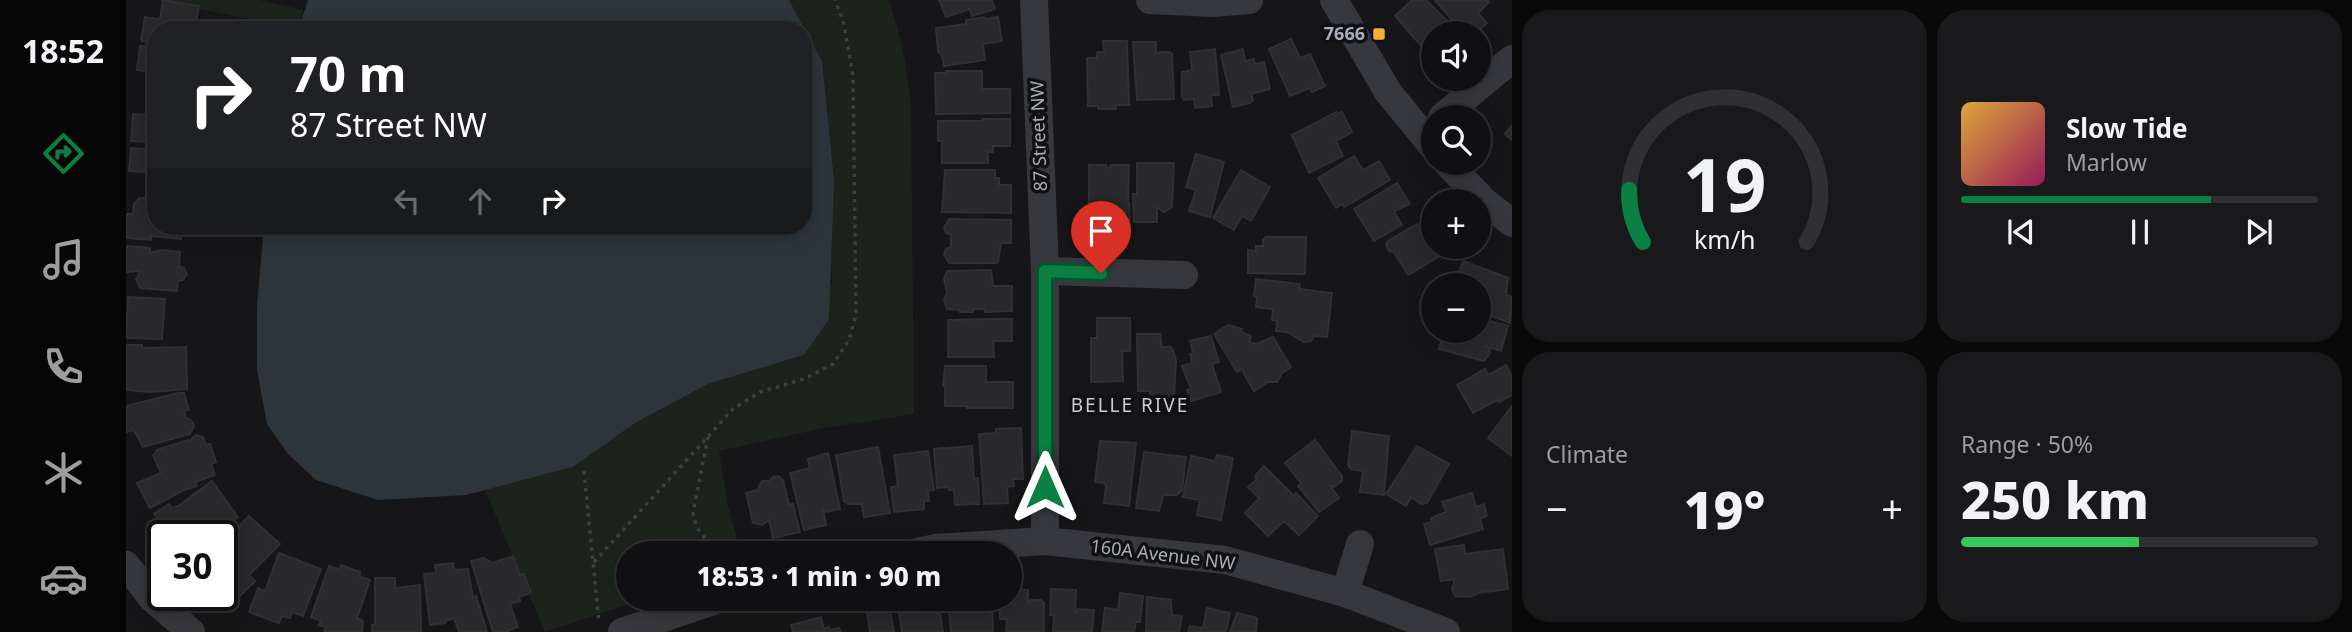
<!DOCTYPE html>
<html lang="en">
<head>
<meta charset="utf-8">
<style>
	:root { --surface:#101012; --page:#19191b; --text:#f1f3f6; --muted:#9c9d9f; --line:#303032; --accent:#0b8043 }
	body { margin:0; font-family:"Noto Sans",sans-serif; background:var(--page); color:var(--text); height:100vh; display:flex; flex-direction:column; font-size:26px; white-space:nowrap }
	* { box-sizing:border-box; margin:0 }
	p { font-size:23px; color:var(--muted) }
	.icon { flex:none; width:38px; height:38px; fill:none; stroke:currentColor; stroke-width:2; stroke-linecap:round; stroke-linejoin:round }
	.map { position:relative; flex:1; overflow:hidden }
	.side { display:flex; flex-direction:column; gap:10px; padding:10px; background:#09090a; width:840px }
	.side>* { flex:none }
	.banner { position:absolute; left:21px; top:21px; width:665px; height:214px; border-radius:28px; box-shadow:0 4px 18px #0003,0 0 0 2px var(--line); background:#202124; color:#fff; overflow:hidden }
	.controls { position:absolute; left:1295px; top:21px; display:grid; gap:14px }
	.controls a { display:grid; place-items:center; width:70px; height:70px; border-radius:50%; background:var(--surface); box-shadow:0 4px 18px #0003,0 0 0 2px var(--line); font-size:35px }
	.speed { position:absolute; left:21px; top:520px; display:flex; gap:14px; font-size:35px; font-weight:700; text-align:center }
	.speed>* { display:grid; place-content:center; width:91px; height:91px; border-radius:50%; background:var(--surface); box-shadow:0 4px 18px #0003,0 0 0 2px var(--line); line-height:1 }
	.speed .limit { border:4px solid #111; border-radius:10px; background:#fff; color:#111 }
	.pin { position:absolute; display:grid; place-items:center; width:60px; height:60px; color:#fff; margin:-72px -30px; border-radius:50% 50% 50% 0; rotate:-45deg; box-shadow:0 0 7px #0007 }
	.pin .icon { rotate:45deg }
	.me { position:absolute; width:77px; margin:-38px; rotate:0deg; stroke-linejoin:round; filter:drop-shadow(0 0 5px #0008) }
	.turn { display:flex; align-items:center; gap:24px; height:147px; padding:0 28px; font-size:32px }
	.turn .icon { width:91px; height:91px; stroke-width:2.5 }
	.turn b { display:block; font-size:49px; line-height:60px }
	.lanes { display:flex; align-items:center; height:66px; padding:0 28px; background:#0003; justify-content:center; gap:35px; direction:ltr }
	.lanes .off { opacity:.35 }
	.big { font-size:52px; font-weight:800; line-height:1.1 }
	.side .widget { flex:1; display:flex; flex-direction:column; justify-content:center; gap:10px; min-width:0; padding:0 24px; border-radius:28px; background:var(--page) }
	.side .dial { align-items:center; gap:0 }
	.dial svg { height:182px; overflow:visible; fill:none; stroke:var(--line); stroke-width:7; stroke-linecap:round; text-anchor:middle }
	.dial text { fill:var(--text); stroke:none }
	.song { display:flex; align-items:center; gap:21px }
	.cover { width:84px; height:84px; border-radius:10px; background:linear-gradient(135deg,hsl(40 70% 55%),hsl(330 70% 35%)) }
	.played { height:7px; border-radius:4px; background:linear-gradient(90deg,var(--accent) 70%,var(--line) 70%) }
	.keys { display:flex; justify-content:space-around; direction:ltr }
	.heat { display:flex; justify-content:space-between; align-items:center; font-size:38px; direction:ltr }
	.charge { height:10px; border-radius:5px; background:linear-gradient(90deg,#34c759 50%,var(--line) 0) }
	.side .tiles { flex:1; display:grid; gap:10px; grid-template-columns:repeat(2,1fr) }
	.trip { position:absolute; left:490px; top:541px; width:406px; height:70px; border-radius:35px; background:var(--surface); box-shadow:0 4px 18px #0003,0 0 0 2px var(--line); font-weight:800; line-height:70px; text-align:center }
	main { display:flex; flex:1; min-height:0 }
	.dock { display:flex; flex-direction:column; width:126px; justify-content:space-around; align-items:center; background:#060607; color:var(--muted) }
	.dock .icon { width:49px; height:49px }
	.dock .on { color:var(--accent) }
	.dock b { font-size:32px; color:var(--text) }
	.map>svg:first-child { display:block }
	.green { fill:#1c231d }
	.water { fill:#2c353c }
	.building { fill:#29292c; stroke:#303034; stroke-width:2 }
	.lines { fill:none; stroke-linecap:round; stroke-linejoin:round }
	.path { stroke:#3d3f44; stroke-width:3.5; stroke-dasharray:3.5 5; stroke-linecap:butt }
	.minor { stroke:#37383d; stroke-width:28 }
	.route-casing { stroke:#07532c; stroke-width:18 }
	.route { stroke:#0b8043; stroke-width:12 }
	.poi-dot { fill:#f2b134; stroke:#111113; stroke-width:2.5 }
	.labels { text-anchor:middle; stroke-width:7; stroke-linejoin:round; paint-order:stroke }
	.poi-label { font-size:18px; font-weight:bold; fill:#a8adb8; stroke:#111113; text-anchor:end }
	.street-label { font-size:18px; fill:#a8adb8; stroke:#111113 }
	.neighbourhood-label { font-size:19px; letter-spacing:2px; fill:#c9ccd4; stroke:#111113 }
</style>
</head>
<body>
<main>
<nav class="dock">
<b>18:52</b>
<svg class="icon on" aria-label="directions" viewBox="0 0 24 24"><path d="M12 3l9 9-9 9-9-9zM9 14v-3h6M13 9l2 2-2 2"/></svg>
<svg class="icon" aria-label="music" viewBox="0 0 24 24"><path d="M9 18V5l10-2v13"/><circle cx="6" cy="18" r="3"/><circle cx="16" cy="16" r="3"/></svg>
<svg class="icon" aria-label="phone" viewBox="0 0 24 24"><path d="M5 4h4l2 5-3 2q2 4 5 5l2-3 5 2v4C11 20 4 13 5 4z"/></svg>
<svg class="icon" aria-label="climate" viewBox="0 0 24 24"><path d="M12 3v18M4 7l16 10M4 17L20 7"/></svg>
<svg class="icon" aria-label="car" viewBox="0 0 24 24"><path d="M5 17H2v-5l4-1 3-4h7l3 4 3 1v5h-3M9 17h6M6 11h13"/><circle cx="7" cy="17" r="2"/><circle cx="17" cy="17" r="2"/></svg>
</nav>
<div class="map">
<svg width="1386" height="632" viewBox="0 0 1386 632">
	<rect width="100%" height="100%" fill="#161618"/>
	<g class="green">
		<path d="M29 0H133L177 10 172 29Z"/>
		<path d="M663 0H763C776 42 783 71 785 116L788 414 698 428 593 451 602 506 615 553H502V598L518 599 419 632 359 490 447 467 509 423 582 384 679 355 706 282 696 61Z"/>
	</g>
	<path class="water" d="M182 0H663L696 61 708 181 703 319 678 355 582 384 509 423 447 467 340 495 252 500 190 480 162 454 141 424 131 370V305L138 226H677V30H172Z"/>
	<g class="building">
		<path d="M37 0 73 6 69 30H30V43L15 41 19 17 34 19Z"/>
		<path d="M813 0H866L869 9 846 16 844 9 820 17Z"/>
		<path d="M1286 0H1300L1333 33H1307V43L1299 50 1269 16Z"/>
		<path d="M1309 0H1361L1363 2 1352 13 1361 23 1350 33H1337Z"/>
		<path d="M858 17 859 19 872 17 876 41 857 44 859 60 818 66 816 56 812 51 810 28 840 24V20Z"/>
		<path d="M1165 39 1174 58 1184 54 1199 86 1186 92 1184 88 1164 96 1143 49Z"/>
		<path d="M977 41H1001L1003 105H989L990 109H972V106H962L961 58H971V52H978Z"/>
		<path d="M1007 42H1030V54L1034 52H1043L1046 54 1048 99 1011 100Z"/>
		<path d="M14 46 30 48V73L11 70Z"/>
		<path d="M1089 49 1093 95H1085L1086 106 1069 108 1068 99 1058 100 1056 97V72L1066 70 1064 52Z"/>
		<path d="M1117 49 1119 61 1128 59 1129 64 1138 62 1144 89 1125 94 1127 100 1124 103 1107 107 1095 55Z"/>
		<path d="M820 71H856V89H884V113L810 114 809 73H820Z"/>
		<path d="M28 100 30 101V142L5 141 7 114 27 115Z"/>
		<path d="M1210 112 1211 114 1216 112 1226 132 1210 141 1217 156 1183 173 1166 135Z"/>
		<path d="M856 119H884V146H867V152H862V163H816V141H812V121H856Z"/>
		<path d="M1386 125V140L1379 134Z"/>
		<path d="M5 148 30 150V192L26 190V180H23V172L3 171Z"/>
		<path d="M1070 154 1098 162 1084 217 1063 211 1070 190 1060 187Z"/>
		<path d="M1228 156 1237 170 1253 161 1264 180 1218 207 1217 204 1210 208 1192 178Z"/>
		<path d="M1011 163H1048L1046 207 1038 212 1031 207V222H1008L1007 194H1011Z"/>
		<path d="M963 165H980V168L985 167V165H1003L1002 203H1003L1004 227H980L979 212H963Z"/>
		<path d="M819 170H869V178H873V185H885V213L816 212Z"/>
		<path d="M1115 170 1144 187 1125 221 1116 216 1108 230 1087 218Z"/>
		<path d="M1271 183 1284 204 1268 211 1276 225 1248 241 1228 209Z"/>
		<path d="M13 198 30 199V226H56L55 239 25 236V240L0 238V214H7L8 204Z"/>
		<path d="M823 219 885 220V243H875L872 262 870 263H823L818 254 820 249 825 247V235L820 233 818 228Z"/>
		<path d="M1291 224 1299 238 1307 233V247L1327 248 1282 275 1268 252 1263 251 1260 244 1262 241Z"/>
		<path d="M1140 237H1180L1179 274 1122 273V250L1130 251V246H1137V240Z"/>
		<path d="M0 246 24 248V253L36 250 54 252 53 266 58 268 61 274 57 280 52 281 51 291 14 288 10 279 15 271 0 272Z"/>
		<path d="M1337 261 1382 278 1380 295 1386 297 1384 323 1353 311V285H1328Z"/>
		<path d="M865 270 867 286H886V311L859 312V309H847V312H834V310L821 309 818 300 821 292 818 279 821 271Z"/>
		<path d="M1130 279 1174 284 1173 289 1206 293 1201 337 1188 336 1185 341 1178 342 1161 332 1150 331 1151 321 1146 320 1147 309 1130 307 1131 297 1128 296Z"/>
		<path d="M2 297 39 299 36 339 0 338Z"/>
		<path d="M971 318H1004V351H996L997 381 965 382V338H971Z"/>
		<path d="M1353 318 1382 326 1375 351 1359 346 1363 348 1364 353 1358 361 1313 349 1318 331H1353Z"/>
		<path d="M863 319H886V341H867L868 357H822V320Z"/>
		<path d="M1102 325 1116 329 1115 332 1125 336 1123 342 1130 344 1147 337 1165 367 1156 373 1151 382H1142L1128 391 1117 372 1118 371 1117 369 1111 372 1088 334Z"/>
		<path d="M1011 334H1034L1036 347H1045L1047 350 1050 360 1048 399H1024V391H1012Z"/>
		<path d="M1085 336 1093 362 1086 364 1095 392 1065 401 1061 390 1065 389 1056 366 1066 363 1064 354 1067 353 1064 341Z"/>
		<path d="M0 345H16V348L60 347 61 389 24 392 0 390Z"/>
		<path d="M1380 365 1386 376V395L1373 402 1371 400 1347 413 1331 385 1359 369 1362 375Z"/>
		<path d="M819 366H860V382H887V408H841V406H819V386H817Z"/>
		<path d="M53 393H58L63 410 58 411 60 418 65 420 68 426 64 434 17 447 8 430 0 432V406Z"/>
		<path d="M1386 406V456L1362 438Z"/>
		<path d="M895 428 897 479H887L888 486 881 487 882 503 858 504 853 434 870 433V429Z"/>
		<path d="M1226 431 1263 436 1258 495 1234 492 1237 471 1225 469 1222 465Z"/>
		<path d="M70 435 77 437 80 445 84 444 90 462 85 464 89 475 69 482 71 486 58 490 24 508 11 483 35 473 27 455 31 452 30 450 63 440 64 441Z"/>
		<path d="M1189 440 1216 476V481L1208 487 1204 486 1213 498 1193 512 1172 486 1175 483 1159 463Z"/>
		<path d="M974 441 1010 443 1003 506 978 503 980 486 978 483 969 482Z"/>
		<path d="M846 446 848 479 852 478 853 504 829 505 828 490H823L822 487 811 488 808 449Z"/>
		<path d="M1291 446 1323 464 1301 503 1295 504 1285 497 1280 506 1260 494Z"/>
		<path d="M752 447 764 513 738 517 736 504H722L718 501 710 455Z"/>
		<path d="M802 451 808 490 802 491 803 501H798V509L768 512 765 487 772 486 768 455Z"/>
		<path d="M1018 452 1060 457 1056 490 1051 495H1037L1033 511 1010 508Z"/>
		<path d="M702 453 714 509 700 512 699 509H697L700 525 678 530 664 473 684 468 682 459Z"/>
		<path d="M1091 455 1107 458 1095 520 1071 515 1074 500 1057 497 1065 456 1089 461Z"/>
		<path d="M1138 466 1168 496 1170 493 1192 516 1173 535 1158 521 1142 536 1119 513 1133 498 1122 487 1131 479 1129 476Z"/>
		<path d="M652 476 657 480 663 505 667 504 674 532 647 538 643 520 636 525 627 523 620 493 631 490 636 481H643L647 477Z"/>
		<path d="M86 481 112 517 87 536H74L68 526 55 536H41L30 521 32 519 28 514 43 504 46 508 52 506Z"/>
		<path d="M1346 493 1350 507 1358 504 1361 516 1354 519 1357 529 1304 545 1298 524 1306 522 1305 518 1320 512 1316 502Z"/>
		<path d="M123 516 154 544 123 575 129 581 108 602 96 590V543Z"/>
		<path d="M1338 545 1339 554 1377 549 1382 589 1353 593 1343 597 1329 596 1326 589 1329 579 1315 581 1309 549Z"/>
		<path d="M153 553 195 569 177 616 166 612 164 618 156 616 153 623 123 612 132 588 139 591Z"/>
		<path d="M387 556 394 575 398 574 405 593 393 597 394 601 384 604 392 627 379 632H367L345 561 358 558 367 563Z"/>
		<path d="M327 563 328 570 342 569 347 598 350 596 361 632H333L328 618 319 621V623L304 625 298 574 310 573 309 565Z"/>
		<path d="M215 565 234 572 233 576 244 580 231 618 237 621 236 632H198L200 627 193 625 195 621 185 617 203 566 214 570Z"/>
		<path d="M249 578H269V588L294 585 295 632H246V625L249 624Z"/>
		<path d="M884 589 902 590V603L905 600H915L918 603V632H880L881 619H874V598H884Z"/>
		<path d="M925 589 950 590 949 612H951L952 609 968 610 966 632H927L928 615H924Z"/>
		<path d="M994 593 1017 596 1014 622H1010L1008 632H976L979 608 992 610Z"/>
		<path d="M1021 597 1045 600 1046 615 1056 616 1053 632H1020Z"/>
		<path d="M783 598H795L797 614 814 613 817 632H776L771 600Z"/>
		<path d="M840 598H866L867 632H825L823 607 841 605Z"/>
		<path d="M762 602 768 632H744L740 606Z"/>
		<path d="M1081 608 1104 613 1100 632H1062L1064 626 1077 628Z"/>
		<path d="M1111 613 1131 618 1130 632H1104Z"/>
		<path d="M695 617 698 629 703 627 704 630 713 628 715 632H667L665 625Z"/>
	</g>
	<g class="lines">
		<g class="path">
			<path d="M582 437 567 513C570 534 582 541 598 553"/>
			<path d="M458 471 473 623"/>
			<path d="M468 562 607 409 634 392 678 379 707 364 723 340 730 315 727 76 718 24 709 0"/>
		</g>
		<g class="minor">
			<path d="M908 0 919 271V541"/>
			<path d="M1024 0 1088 3 1123 0"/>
			<path d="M1208 0 1262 92 1307 147"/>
			<path d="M1316 117 1386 59"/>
			<path d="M1321 163 1359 202 1386 223"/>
			<path d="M919 271 1058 275"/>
			<path d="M786 553 810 548 919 541 1099 560 1219 593 1320 632"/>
			<path d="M0 565 26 598 65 632"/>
			<path d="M1219 593 1234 544"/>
			<path d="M496 632 596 598"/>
		</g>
	</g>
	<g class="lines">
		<defs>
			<path id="route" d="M919 487V271L975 273"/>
		</defs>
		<use href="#route" class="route-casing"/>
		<use href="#route" class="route"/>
	</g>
	<rect class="poi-dot" x="1246" y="27" width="14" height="14" rx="3.5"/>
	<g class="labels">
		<g class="poi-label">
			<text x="1239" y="40">7666</text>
		</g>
		<g class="street-label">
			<text transform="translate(913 136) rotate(-92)" y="6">87 Street NW</text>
			<text transform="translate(1037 555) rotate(7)" y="6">160A Avenue NW</text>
		</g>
		<g class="neighbourhood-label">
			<text x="1004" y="412">BELLE RIVE</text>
		</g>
	</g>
</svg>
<div class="controls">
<a><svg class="icon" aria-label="sound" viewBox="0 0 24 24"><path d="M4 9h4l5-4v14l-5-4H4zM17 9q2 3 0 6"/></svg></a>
<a><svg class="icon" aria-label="search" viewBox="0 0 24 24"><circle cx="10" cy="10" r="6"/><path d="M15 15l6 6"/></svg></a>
<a>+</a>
<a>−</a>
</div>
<div class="speed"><div class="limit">30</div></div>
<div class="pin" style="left:975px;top:273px;background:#d93025"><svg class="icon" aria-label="arrive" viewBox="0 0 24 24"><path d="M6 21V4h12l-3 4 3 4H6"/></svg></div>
<svg class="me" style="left:919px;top:487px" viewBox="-20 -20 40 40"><path d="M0-17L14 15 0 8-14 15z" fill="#0b8043" stroke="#fff" stroke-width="4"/></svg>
<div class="trip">18:53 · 1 min · 90 m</div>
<div class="banner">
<div class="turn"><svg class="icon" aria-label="right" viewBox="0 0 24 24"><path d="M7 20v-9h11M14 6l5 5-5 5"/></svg><div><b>70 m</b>87 Street NW</div></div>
<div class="lanes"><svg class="icon off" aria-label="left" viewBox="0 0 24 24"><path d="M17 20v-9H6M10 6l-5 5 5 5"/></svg><svg class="icon off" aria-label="ahead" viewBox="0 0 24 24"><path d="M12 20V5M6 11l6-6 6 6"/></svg><svg class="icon" aria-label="right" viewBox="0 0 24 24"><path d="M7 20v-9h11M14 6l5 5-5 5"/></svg></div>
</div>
</div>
<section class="side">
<div class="tiles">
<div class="widget dial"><svg viewBox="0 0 100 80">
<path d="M14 69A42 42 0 1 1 86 69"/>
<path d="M14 69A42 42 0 0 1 8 46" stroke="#0b8043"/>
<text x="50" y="56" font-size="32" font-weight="700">19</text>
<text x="50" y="72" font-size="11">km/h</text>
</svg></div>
<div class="widget">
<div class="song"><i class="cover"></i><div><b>Slow Tide</b><p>Marlow</p></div></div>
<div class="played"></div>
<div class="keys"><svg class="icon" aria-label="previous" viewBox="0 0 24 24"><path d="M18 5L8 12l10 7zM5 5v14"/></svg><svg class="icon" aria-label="pause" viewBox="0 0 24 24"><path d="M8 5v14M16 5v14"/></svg><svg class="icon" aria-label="next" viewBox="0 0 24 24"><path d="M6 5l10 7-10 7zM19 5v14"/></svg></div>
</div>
<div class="widget"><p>Climate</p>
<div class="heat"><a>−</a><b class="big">19°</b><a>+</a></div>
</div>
<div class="widget"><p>Range · 50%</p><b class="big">250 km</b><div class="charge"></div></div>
</div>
</section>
</main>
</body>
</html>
